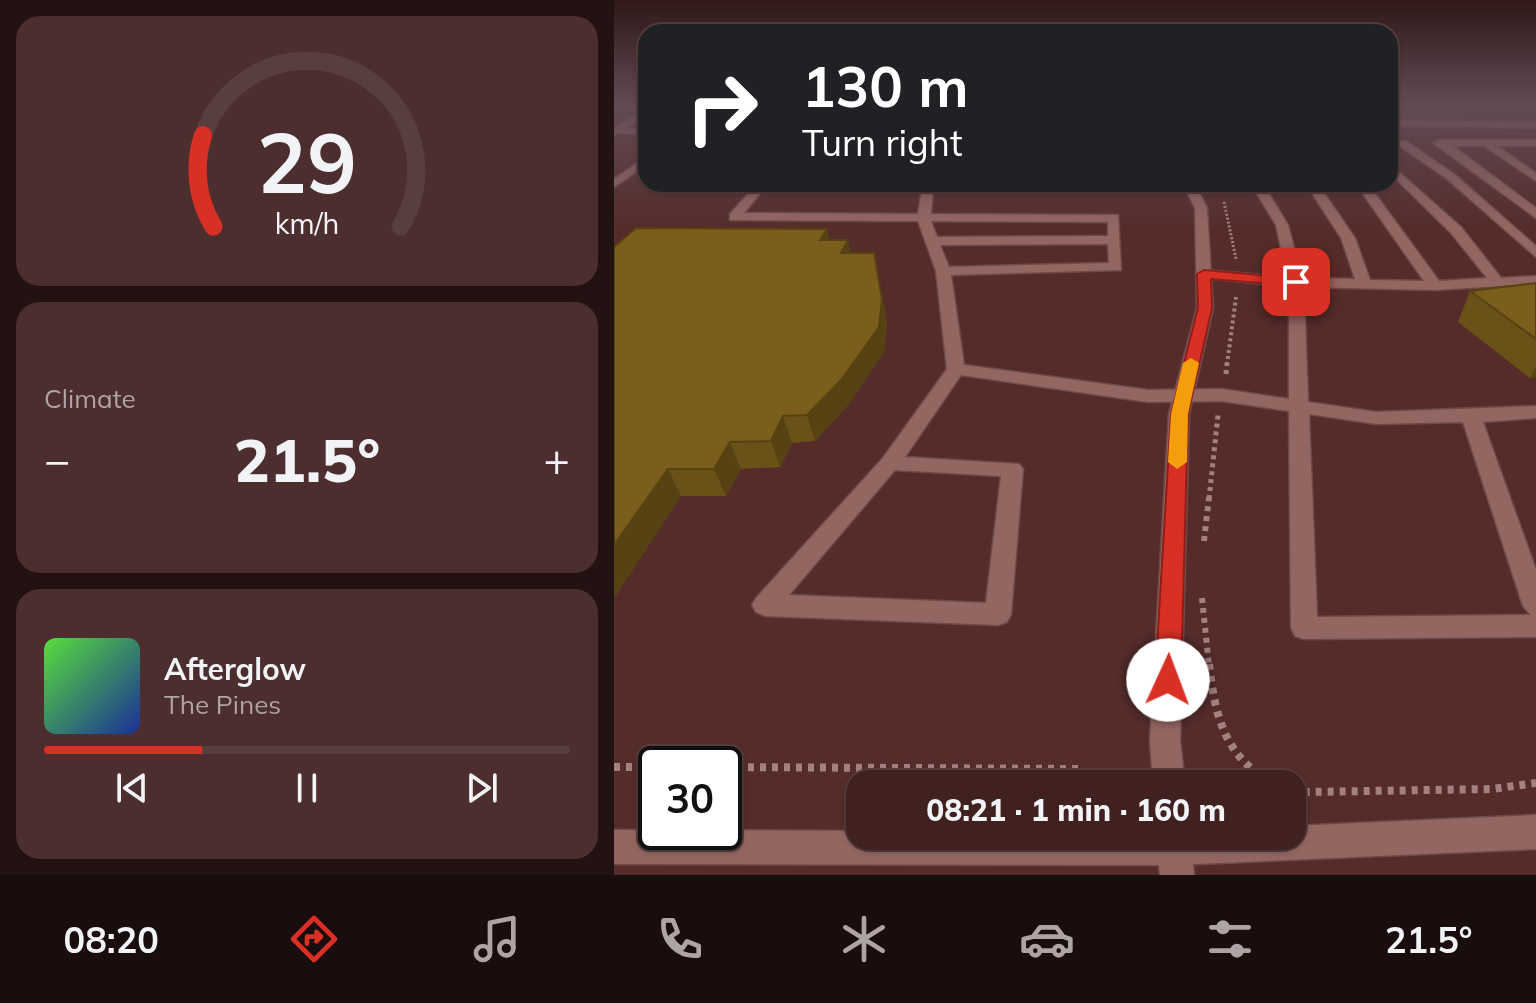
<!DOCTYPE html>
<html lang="en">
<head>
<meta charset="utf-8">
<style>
	:root { --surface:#402120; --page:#4b2e2d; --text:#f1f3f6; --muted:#aea3a5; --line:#593e3e; --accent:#d93025 }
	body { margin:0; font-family:Mulish,sans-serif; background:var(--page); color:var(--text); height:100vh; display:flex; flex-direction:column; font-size:30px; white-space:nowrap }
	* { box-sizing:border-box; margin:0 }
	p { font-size:26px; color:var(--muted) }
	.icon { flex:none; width:44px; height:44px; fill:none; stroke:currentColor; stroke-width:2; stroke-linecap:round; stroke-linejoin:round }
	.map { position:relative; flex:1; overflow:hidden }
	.panel { display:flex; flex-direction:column; gap:16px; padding:16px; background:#231212; width:614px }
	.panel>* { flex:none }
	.hud { position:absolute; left:24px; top:24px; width:760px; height:168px; border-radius:24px; box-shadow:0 2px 6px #0004,0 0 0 2px var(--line); background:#202124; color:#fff; overflow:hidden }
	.speed { position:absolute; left:24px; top:746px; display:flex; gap:16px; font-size:40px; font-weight:700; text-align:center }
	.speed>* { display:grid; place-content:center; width:104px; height:104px; border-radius:50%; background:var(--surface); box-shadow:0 2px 6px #0004,0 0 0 2px var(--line); line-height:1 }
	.speed .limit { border:4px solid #111; border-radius:12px; background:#fff; color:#111 }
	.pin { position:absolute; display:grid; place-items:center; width:68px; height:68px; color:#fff; margin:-34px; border-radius:16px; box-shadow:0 4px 12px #0006 }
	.me { position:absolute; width:88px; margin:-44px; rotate:2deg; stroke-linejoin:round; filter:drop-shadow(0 0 6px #0008) }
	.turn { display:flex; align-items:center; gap:28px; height:168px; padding:0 32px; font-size:36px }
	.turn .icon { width:104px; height:104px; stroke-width:2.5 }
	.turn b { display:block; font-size:56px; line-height:68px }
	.big { font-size:60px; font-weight:800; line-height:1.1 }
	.panel .widget { flex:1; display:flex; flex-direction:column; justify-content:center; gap:12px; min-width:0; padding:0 28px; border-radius:24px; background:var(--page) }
	.panel .dial { align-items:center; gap:0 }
	.dial svg { height:208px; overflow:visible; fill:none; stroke:var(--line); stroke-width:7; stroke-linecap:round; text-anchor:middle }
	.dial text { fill:var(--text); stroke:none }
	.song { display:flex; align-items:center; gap:24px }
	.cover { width:96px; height:96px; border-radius:12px; background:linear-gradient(135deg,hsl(110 70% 55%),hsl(230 70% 35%)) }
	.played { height:8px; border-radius:4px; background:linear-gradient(90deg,var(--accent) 30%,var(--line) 30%) }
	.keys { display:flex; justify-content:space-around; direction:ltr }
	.heat { display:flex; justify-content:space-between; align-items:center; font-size:44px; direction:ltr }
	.trip { position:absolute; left:232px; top:770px; width:460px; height:80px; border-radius:24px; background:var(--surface); box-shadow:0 2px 6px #0004,0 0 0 2px var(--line); font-weight:800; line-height:80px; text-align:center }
	.menu { display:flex; height:128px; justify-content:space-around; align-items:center; background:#1a0d0d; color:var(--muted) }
	.menu .icon { width:56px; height:56px }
	.menu .active { color:var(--accent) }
	.menu b { font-size:36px; color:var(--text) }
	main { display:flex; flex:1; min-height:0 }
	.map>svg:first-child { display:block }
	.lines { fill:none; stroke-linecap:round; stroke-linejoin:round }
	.lane-casing { stroke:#6d4a49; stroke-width:3 }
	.street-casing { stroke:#6d4a49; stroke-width:3 }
	.secondary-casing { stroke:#6d4a49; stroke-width:3 }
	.path-far4 { stroke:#a2817f; stroke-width:3; stroke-dasharray:2 2; stroke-linecap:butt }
	.path-far3 { stroke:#a2817f; stroke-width:4; stroke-dasharray:3 3; stroke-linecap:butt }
	.path-far2 { stroke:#a2817f; stroke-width:5; stroke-dasharray:4 4; stroke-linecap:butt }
	.path-far1 { stroke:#a2817f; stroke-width:6; stroke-dasharray:5 5; stroke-linecap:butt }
	.path { stroke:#a2817f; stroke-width:8; stroke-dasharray:6 6; stroke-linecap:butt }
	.lane { fill:#946662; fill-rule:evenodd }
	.street { fill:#946662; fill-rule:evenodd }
	.secondary { fill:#946662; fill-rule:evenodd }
	.wall { fill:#6a5117 }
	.shaded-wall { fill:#564213 }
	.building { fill:#7b5e1b; stroke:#564213; stroke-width:2 }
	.route { fill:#d93025; stroke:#8d1f18; stroke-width:2 }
	.slow { fill:#f59e0b }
</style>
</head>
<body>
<main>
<section class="panel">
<div class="widget dial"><svg viewBox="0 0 100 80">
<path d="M14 69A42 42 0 1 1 86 69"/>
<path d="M14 69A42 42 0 0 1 10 34" stroke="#d93025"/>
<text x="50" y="56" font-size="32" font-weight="700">29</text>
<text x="50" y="72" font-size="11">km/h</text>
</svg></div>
<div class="widget"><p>Climate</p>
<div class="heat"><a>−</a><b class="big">21.5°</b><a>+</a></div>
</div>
<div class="widget">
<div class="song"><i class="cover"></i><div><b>Afterglow</b><p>The Pines</p></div></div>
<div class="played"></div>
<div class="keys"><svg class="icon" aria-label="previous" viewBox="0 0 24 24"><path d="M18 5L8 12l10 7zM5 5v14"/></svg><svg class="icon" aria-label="pause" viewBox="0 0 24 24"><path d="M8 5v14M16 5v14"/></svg><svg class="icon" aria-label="next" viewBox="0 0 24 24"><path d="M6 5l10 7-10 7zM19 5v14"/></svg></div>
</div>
</section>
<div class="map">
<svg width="922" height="875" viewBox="0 0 922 875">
	<rect width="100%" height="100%" fill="#552c2a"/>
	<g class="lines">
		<defs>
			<g id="lane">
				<path d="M776 120 922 122V128L776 126Z"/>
				<path d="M0 128H32V134L3 133Z"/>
				<path d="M922 140V146H883L922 173V181L870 146H839L922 208V218L819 143 824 140Z"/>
				<path d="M784 141H792L840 174 922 246V257L832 178 784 145Z"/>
				<path d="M32 157V165L0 187V179Z"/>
				<path d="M776 164 847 227 887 278 922 276V284L821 290 690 287 694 402 762 412 922 406V418L869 422 922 570V637L690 639 681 636 677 628 675 411 608 401 534 402 347 375 291 457 405 464 409 469 397 614 393 622 384 625 151 616 142 612 138 605 142 598 269 458 333 369 322 271 304 221 116 220V214L142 185 406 184 400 187 319 188 317 214 504 215 507 270 337 275 350 365 534 390 608 389 675 399V286L590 278 583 274 590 270 673 277 662 225 637 184H649L674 225 688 278 741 279 727 238 692 184H704L741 238 756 280 810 281 742 184H754L825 281 873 278 837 233 776 173ZM308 189 304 214 130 213 149 190ZM317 221 494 222V236L323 237ZM494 244 495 263 335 267 326 245ZM695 414 762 424 849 422 909 606 917 615 703 617ZM281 470 387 476 372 603 175 595Z"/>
			</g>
			<g id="street">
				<path d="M903 106H922V109Z"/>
				<path d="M32 109V116L0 135V128Z"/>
				<path d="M569 184H581L593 208 599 308 575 414 566 740 571 784H539L536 740 555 414 583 308 581 208Z"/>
				<path d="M542 836H576L580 875H546Z"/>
			</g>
			<path id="secondary" d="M922 815V849L560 865 0 864V830L246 831V836H678V826Z"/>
		</defs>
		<use href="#lane" class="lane-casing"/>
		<use href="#street" class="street-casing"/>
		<use href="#secondary" class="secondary-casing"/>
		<path class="path-far4" d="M610 202 622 259"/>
		<path class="path-far3" d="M613 365 622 297"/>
		<g class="path-far2">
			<path d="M612 374 613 363"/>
			<path d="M595 499 604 415"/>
		</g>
		<g class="path-far1">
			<path d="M590 541 595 497"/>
			<path d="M588 598 595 666"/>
		</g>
		<g class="path">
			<path d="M595 664C601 716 611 759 661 784"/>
			<path d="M0 767H42"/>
			<path d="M110 767 467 769 478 784"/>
			<path d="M678 789 691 792 878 789 922 783"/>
		</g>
		<use href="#lane" class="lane"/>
		<use href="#street" class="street"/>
		<use href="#secondary" class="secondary"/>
	</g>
	<g class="wall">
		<path d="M213 229 215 240 237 253H260L273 323 270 352 234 405 201 441 178 443 166 467 127 469 112 496H67L0 598V247Z"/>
		<path d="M922 283V377L916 378 844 322 856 291Z"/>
	</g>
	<g class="shaded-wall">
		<path d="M213 229 218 251 206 240Z"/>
		<path d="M234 240 239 262 227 253Z"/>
		<path d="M268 299 273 323 270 352 234 405 201 441 193 415Z"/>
		<path d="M922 366V377L916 378Z"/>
		<path d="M169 416 178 443 166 467 157 441Z"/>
		<path d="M116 442 127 469 112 496 100 469Z"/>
		<path d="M54 469 67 496 0 598V545Z"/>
	</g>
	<g class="building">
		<path d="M22 228 213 229 206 240H234L227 253H260L268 299 265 327 227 380 193 415 169 416 157 441 116 442 100 469H54L0 545V247Z"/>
		<path d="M922 283V339L856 291Z"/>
	</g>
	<linearGradient id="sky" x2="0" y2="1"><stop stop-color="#2f1817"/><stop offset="0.46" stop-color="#624b55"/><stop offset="1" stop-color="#624b55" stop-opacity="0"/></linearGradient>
	<rect width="922" height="228" fill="url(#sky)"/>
	<path class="route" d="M590 270 682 278 689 282 682 286 597 279 598 308 574 414 567 680 563 689 554 692 545 689 541 680 557 414 584 308 583 274Z"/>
	<path class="slow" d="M577 358 585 363 574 414 573 462 563 469 554 462 557 414 569 363Z"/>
</svg>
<div class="speed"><div class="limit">30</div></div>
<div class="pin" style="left:682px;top:282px;background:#d93025"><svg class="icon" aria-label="arrive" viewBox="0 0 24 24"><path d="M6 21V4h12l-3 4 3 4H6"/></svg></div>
<svg class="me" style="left:554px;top:680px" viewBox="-20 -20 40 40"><circle r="19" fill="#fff"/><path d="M0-13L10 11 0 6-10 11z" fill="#d93025"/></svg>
<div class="trip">08:21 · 1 min · 160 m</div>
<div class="hud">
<div class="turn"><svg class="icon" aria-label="right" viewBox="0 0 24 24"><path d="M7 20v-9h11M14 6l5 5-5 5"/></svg><div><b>130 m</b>Turn right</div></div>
</div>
</div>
</main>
<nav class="menu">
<b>08:20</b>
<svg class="icon active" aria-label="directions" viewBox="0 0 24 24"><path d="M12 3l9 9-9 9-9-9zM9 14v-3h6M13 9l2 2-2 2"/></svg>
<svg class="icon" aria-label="music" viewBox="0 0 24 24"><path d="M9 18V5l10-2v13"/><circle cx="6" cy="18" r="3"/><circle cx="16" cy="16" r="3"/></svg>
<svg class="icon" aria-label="phone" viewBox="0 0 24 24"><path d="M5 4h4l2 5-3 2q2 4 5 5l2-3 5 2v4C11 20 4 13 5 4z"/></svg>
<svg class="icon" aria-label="climate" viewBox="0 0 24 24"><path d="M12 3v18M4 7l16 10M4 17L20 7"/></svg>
<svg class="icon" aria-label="car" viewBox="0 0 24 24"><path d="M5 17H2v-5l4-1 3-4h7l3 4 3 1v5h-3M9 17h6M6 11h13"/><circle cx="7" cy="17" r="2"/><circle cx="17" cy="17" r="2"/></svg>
<svg class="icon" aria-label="filters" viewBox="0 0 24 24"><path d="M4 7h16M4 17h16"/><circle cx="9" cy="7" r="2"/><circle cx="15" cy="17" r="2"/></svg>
<b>21.5°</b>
</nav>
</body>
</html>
